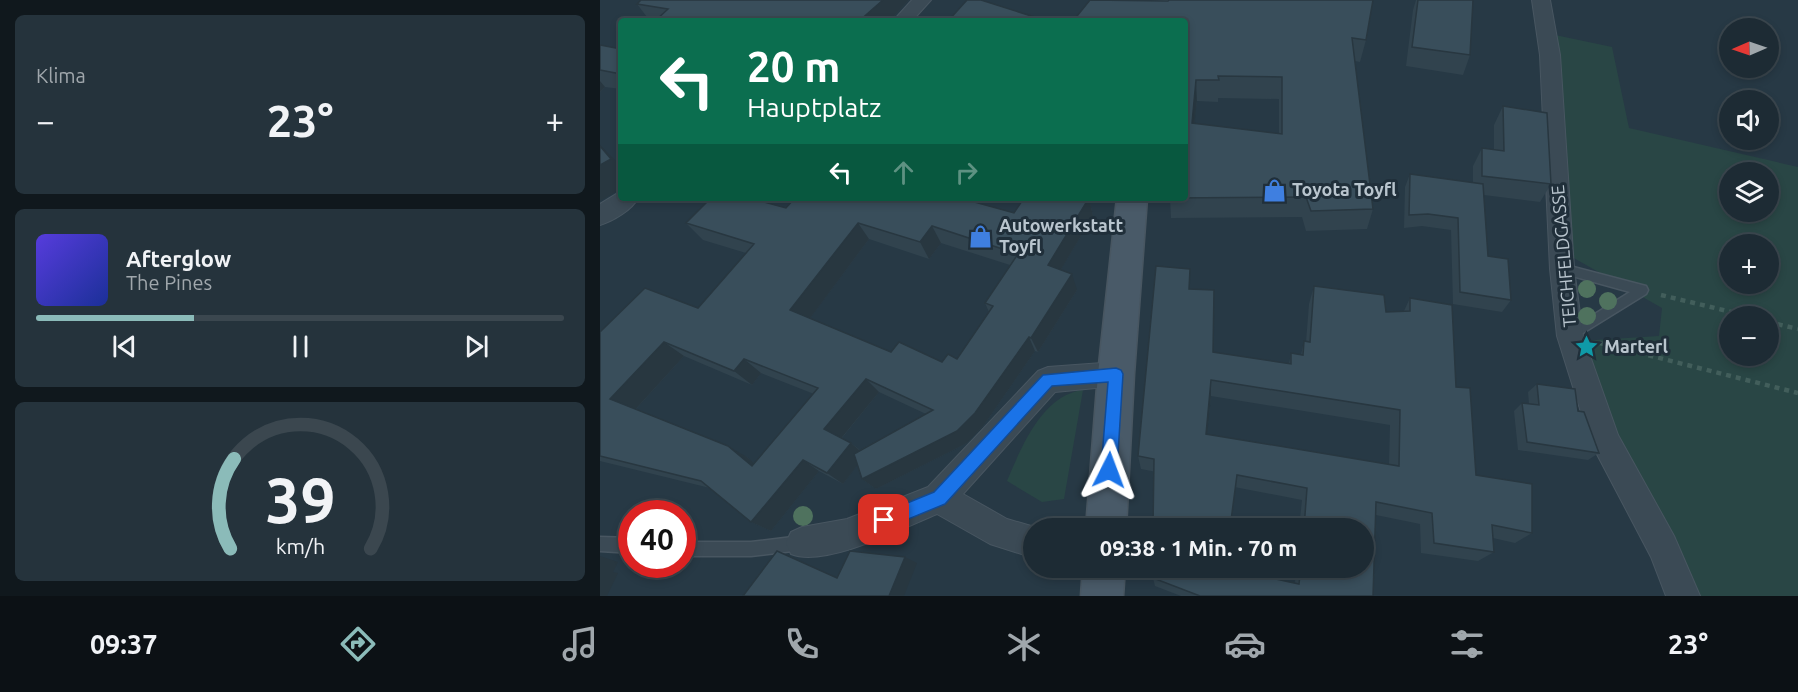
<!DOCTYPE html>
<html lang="de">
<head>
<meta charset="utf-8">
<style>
	:root { --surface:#1d2b34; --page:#25333c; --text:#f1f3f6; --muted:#a0a7ac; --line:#3b474f; --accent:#8bbbb9 }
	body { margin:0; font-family:Ubuntu,sans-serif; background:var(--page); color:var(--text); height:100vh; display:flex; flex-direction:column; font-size:22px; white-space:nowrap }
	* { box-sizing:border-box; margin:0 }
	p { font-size:20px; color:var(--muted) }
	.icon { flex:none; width:33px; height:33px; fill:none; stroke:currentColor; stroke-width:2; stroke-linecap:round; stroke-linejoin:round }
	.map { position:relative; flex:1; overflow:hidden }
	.panel { display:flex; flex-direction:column; gap:15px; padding:15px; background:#10181d; width:600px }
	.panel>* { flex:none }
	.guide { position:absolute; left:18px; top:18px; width:570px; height:183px; border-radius:6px; box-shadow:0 3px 9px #0003,0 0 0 2px var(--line); background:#0b6e4f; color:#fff; overflow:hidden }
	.needle { width:39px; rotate:268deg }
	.controls { position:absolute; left:1119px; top:18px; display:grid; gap:12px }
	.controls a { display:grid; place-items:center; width:60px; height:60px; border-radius:50%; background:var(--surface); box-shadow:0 3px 9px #0003,0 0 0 2px var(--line); font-size:30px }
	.speed { position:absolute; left:18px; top:500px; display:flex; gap:12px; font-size:30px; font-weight:700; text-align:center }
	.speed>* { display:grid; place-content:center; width:78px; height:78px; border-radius:50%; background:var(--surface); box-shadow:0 3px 9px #0003,0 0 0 2px var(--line); line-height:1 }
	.speed .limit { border:9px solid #d22; background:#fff; color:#111 }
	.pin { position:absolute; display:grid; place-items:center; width:51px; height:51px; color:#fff; margin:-26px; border-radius:12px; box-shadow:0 3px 9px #0006 }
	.me { position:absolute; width:66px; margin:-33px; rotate:3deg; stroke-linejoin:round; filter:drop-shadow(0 0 4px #0008) }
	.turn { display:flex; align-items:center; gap:21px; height:126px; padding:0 30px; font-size:27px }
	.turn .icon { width:78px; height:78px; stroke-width:2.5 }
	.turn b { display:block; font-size:42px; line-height:51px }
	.lanes { display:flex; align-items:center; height:57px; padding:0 30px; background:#0003; justify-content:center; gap:30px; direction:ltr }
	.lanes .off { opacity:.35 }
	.big { font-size:45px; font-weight:600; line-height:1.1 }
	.panel .widget { flex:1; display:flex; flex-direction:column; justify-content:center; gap:9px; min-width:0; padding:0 21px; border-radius:9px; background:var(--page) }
	.panel .dial { align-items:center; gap:0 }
	.dial svg { height:156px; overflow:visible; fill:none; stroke:var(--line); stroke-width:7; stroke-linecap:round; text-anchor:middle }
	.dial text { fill:var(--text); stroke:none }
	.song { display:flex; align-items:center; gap:18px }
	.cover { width:72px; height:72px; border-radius:9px; background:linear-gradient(135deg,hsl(250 70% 55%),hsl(230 70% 35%)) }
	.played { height:6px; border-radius:3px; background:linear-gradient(90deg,var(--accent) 30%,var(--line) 30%) }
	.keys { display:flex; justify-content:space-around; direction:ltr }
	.heat { display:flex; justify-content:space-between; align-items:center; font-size:33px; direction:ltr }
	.trip { position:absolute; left:423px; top:518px; width:351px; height:60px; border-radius:30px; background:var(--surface); box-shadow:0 3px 9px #0003,0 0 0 2px var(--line); font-weight:600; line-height:60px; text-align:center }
	.tab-bar { display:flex; height:96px; justify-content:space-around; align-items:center; background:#0c1115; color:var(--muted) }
	.tab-bar .icon { width:42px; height:42px }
	.tab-bar .current { color:var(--accent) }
	.tab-bar b { font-size:27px; color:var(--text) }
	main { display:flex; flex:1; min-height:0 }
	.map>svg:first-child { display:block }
	.green { fill:#294645; fill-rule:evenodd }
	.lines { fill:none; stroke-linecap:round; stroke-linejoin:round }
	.lane-casing { stroke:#485661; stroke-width:3 }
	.street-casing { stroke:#485661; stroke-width:2 }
	.secondary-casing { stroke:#485661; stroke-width:3 }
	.path { stroke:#425e5b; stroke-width:4.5; stroke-dasharray:5 5; stroke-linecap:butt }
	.lane { fill:#3b4a55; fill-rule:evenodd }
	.street { fill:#3b4a55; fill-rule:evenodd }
	.secondary { fill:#495a68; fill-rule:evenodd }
	.tree { fill:#4f725e }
	.wall { fill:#31434e; fill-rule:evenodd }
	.shaded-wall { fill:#283740 }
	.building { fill:#394e5b; stroke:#283740; stroke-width:1.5; fill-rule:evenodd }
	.route { fill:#1a73e8; stroke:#114b97; stroke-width:1.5 }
	.labels { text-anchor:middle; stroke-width:6; stroke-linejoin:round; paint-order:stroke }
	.poi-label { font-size:18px; font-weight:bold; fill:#b9c5ce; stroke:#202f3a; text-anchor:start }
	.street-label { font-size:18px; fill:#b9c5ce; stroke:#202f3a }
</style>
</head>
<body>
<main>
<section class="panel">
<div class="widget"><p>Klima</p>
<div class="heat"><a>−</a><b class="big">23°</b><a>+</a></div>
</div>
<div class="widget">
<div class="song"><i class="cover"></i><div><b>Afterglow</b><p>The Pines</p></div></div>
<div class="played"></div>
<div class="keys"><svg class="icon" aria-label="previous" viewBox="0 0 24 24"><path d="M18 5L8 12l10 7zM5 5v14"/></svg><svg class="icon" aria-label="pause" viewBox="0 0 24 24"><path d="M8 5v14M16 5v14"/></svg><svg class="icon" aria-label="next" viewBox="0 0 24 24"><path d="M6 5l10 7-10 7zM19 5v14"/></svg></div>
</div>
<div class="widget dial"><svg viewBox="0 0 100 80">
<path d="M14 69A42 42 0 1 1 86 69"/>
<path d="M14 69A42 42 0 0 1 16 23" stroke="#8bbbb9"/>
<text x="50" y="56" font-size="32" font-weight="700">39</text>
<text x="50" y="72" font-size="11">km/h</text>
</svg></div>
</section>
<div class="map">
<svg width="1198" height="596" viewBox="0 0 1198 596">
	<rect width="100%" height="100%" fill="#273945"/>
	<g class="green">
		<path d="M955 35 1012 47 1029 128 1198 167V596H1093L1017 438 979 341 1059 336 1062 308 972 257ZM1130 172H1168V212H1130ZM1130 244H1168V284H1130ZM1130 316H1168V356H1130Z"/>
		<path d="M483 390 464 499 442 502 407 481C421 448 442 395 483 390Z"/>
	</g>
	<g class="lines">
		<defs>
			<g id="lane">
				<path d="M962 264 1042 285 1046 286 1048 290 1046 294 970 341 966 340 964 336 966 332 1030 292 958 272 956 269 958 266Z"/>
				<path d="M201 536 206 538 208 543 206 548 201 550 151 556H82V542H151Z"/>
				<path d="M0 537 32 538V553L0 551Z"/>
			</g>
			<g id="street">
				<path d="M312 0H331L312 21H293Z"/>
				<path d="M932 0H950L960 55 974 269 983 336 1018 435 1074 536 1100 596H1066L1051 557 990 441 957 336 950 269 940 55Z"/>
				<path d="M21 191V198H38C32 210 13 221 0 225V204Z"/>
				<path d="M516 362 526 365 530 374 526 383 516 386 455 392 363 494 407 519 438 528H434V558L390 544 337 514C303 528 225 568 191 554L186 543 191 532 202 527 247 519 328 487 438 371 448 367Z"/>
			</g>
			<g id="secondary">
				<path d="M550 0H574L568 21H544Z"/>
				<path d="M517 198H547L534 374 526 528H486L498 374Z"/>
				<path d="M483 567H525L523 596H481Z"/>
			</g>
		</defs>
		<use href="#lane" class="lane-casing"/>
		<use href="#street" class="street-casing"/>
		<use href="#secondary" class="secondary-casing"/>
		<g class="path">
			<path d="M1061 295 1148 316"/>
			<path d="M1168 322 1198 329"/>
			<path d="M1000 343 1198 393"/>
		</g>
		<use href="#lane" class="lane"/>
		<use href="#street" class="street"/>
		<use href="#secondary" class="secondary"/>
	</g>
	<g class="tree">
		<circle cx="987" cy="289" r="9"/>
		<circle cx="1008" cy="301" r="9"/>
		<circle cx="987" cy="316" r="9"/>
		<circle cx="203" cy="516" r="10"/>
	</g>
	<g class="wall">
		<path d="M41 0H309L289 21H50L37 4Z"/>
		<path d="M548 0 766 40 760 62 755 61 773 209 767 229 706 231 702 217 571 218 570 198 585 21H473ZM618 98 679 99V134L594 124 597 101 618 102Z"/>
		<path d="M816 0H873L870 55 863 75 806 66 813 10Z"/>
		<path d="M0 45 21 49V89L5 87 0 92Z"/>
		<path d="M903 106 951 184 940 202 884 195 888 256 911 300 902 312 853 304 851 230 822 226 804 228 805 187 810 174 873 183V166L882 148 894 150V125Z"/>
		<path d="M195 198H374L372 201 414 213 489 198 493 216 461 269 477 290 438 352 435 351 384 425 367 443 276 489 262 479 257 465 243 484 219 471 171 531 151 522 110 488 0 461V332L98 308 146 253 103 240 86 223 186 208ZM269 239 329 259 341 243 410 265 385 303 389 312 357 359 342 362 291 352 210 318ZM84 356 152 385 161 373 214 394 154 463 147 457 36 409ZM279 392 326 414 260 450 251 443 242 438Z"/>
		<path d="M714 286 786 312 804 311 810 298 856 387 876 475 932 533 915 543 893 538 894 552 878 561 821 553 820 524 776 515 773 596H581L555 586 553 578 625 568 695 583 696 567H764V528H699L702 500 541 469 538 456 590 289 613 352 689 364 691 353 701 355 704 341 706 342 709 304ZM611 396 790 425 789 464 607 434Z"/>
		<path d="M937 384 978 411 999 453 988 460 918 450 914 411 922 403 929 404 928 392Z"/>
	</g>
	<g class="shaded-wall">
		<path d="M283 0H309L289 21H259Z"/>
		<path d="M596 80 597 101 592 144V123Z"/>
		<path d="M0 81 5 87 0 92Z"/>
		<path d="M0 145 21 166V189L0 201Z"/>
		<path d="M355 198H374L362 214Z"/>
		<path d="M489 198 493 216 454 281 448 265Z"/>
		<path d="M258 223 269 239 205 325 190 310Z"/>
		<path d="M332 226 341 243 329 259 320 242Z"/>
		<path d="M472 274 477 290 438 352 431 338Z"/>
		<path d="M429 337 435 351 384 425 367 443 276 489 262 479Z"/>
		<path d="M64 342 84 356 33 412 10 399Z"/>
		<path d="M144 359 161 373 152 385 134 371Z"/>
		<path d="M266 379 279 392 239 441 224 429Z"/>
		<path d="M611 380V396L606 448V434Z"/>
		<path d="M251 443 265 455 243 484 227 473Z"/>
		<path d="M128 446 147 457 171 477 152 466Z"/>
		<path d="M203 460 219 471 171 531 151 522Z"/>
		<path d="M0 556 18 562 13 572 18 573 7 596H0Z"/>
		<path d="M305 557 317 563 304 596H289Z"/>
	</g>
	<g class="building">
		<path d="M41 0H283L259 21H55L68 9 37 4Z"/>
		<path d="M367 0H381L447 21H348Z"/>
		<path d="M490 0 568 1 569 0H773L766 40 752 38 773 209 711 211 706 197 570 198H585V21H473ZM618 76 682 77V134L592 123 596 80H619Z"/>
		<path d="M818 0H873L870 55 812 47Z"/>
		<path d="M0 45 21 49V74L0 70Z"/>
		<path d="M903 106 947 113 951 184 882 176V148L904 151Z"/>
		<path d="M0 146 11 159 0 165Z"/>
		<path d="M810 174 883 184 888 256 908 259 911 300 860 292 858 218 828 214 809 215Z"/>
		<path d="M111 198H149L186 208 195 198H360L414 213 424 198H489L448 265 472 274 431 338 429 337 375 413 357 431 262 479 254 454 333 410 266 379 224 429 251 443 227 473 203 460 151 522 101 481 0 456V332L45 288 98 308 154 244 86 223ZM258 223 320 242 332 226 418 254 385 303 393 306 357 359 348 354 342 362 299 342 291 352 190 310ZM64 342 134 371 144 359 218 388 152 466 128 446 10 399Z"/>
		<path d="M556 266 590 269 589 289 614 290 613 352 691 364V353L703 355 704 341 710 342 714 286 784 295 786 312 810 311V298L852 305 856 387 870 388 876 475 932 484V533L892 525 894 552 834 543 832 513 776 502 773 596H600L553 578V567H625V568L699 584 701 567H764V528H704L707 488 637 475 630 528H553L554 459 538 456ZM611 380 800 410 799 466 606 434Z"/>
		<path d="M937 384 975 389 978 411 984 412 999 453 927 442 922 403 939 405Z"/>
		<path d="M177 551 237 578 250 551 305 557 289 596H143Z"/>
	</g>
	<path class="route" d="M516 368 521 370 523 374 517 470 514 475 509 478 503 475 501 470 508 382 452 386 345 504 284 529 278 526 276 520 278 515 334 492 443 375Z"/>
	<defs>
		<symbol id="shop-bare" viewBox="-9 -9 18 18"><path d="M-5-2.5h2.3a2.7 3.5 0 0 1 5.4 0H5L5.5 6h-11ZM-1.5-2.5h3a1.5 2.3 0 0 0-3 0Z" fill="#3f7fe0" stroke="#202f3a" stroke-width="2.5" paint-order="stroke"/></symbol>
		<symbol id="sight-bare" viewBox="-9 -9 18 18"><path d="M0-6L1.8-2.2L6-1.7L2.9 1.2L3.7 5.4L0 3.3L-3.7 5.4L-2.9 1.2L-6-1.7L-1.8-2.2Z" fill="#0f9aa8" stroke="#202f3a" stroke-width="2.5" paint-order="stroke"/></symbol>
	</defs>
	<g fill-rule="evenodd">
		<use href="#shop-bare" x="658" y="174" width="33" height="33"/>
		<use href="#shop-bare" x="364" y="220" width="33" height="33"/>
		<use href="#sight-bare" x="970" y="330" width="33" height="33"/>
	</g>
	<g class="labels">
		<g class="poi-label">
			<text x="692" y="196">Toyota Toyfl</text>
			<text x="399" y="232">Autowerkstatt<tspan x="399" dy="21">Toyfl</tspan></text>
			<text x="1004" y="353">Marterl</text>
		</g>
		<g class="street-label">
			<text transform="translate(964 256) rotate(-95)" y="6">TEICHFELDGASSE</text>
		</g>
	</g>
</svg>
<div class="controls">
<a><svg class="needle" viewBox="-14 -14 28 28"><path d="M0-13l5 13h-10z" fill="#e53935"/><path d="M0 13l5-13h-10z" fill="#a0a7ac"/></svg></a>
<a><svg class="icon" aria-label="sound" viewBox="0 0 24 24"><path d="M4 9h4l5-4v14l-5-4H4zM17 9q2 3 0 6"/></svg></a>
<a><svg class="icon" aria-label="layers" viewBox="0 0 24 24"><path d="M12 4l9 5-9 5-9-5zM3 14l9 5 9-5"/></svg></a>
<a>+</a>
<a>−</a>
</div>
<div class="speed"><div class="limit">40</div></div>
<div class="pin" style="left:284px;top:520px;background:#d93025"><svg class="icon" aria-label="arrive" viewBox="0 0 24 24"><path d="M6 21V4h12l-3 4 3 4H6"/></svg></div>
<svg class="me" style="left:509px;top:470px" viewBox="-20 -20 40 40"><path d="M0-17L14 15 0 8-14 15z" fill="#1a73e8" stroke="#fff" stroke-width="4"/></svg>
<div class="trip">09:38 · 1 Min. · 70 m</div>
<div class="guide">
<div class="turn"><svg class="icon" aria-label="left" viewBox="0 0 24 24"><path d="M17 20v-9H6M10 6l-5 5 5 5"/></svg><div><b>20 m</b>Hauptplatz</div></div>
<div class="lanes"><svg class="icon" aria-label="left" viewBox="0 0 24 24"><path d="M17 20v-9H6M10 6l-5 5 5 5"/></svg><svg class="icon off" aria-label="ahead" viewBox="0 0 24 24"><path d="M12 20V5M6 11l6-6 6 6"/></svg><svg class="icon off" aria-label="right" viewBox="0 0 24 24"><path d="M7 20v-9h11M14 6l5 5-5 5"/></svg></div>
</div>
</div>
</main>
<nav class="tab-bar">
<b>09:37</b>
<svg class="icon current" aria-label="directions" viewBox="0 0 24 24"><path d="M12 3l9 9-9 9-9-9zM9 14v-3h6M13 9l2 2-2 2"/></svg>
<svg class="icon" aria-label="music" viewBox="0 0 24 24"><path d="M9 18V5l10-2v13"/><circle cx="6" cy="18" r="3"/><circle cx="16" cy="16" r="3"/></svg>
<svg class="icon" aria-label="phone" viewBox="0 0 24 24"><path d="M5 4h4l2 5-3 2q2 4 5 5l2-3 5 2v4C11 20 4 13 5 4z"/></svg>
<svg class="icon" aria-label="climate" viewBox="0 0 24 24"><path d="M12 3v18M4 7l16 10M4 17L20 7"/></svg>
<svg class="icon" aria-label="car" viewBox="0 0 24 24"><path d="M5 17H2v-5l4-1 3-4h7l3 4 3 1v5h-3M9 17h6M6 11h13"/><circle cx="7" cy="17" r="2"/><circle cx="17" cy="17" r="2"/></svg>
<svg class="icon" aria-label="filters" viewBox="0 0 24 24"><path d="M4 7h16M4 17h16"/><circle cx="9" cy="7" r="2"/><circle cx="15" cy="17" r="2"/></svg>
<b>23°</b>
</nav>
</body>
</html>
